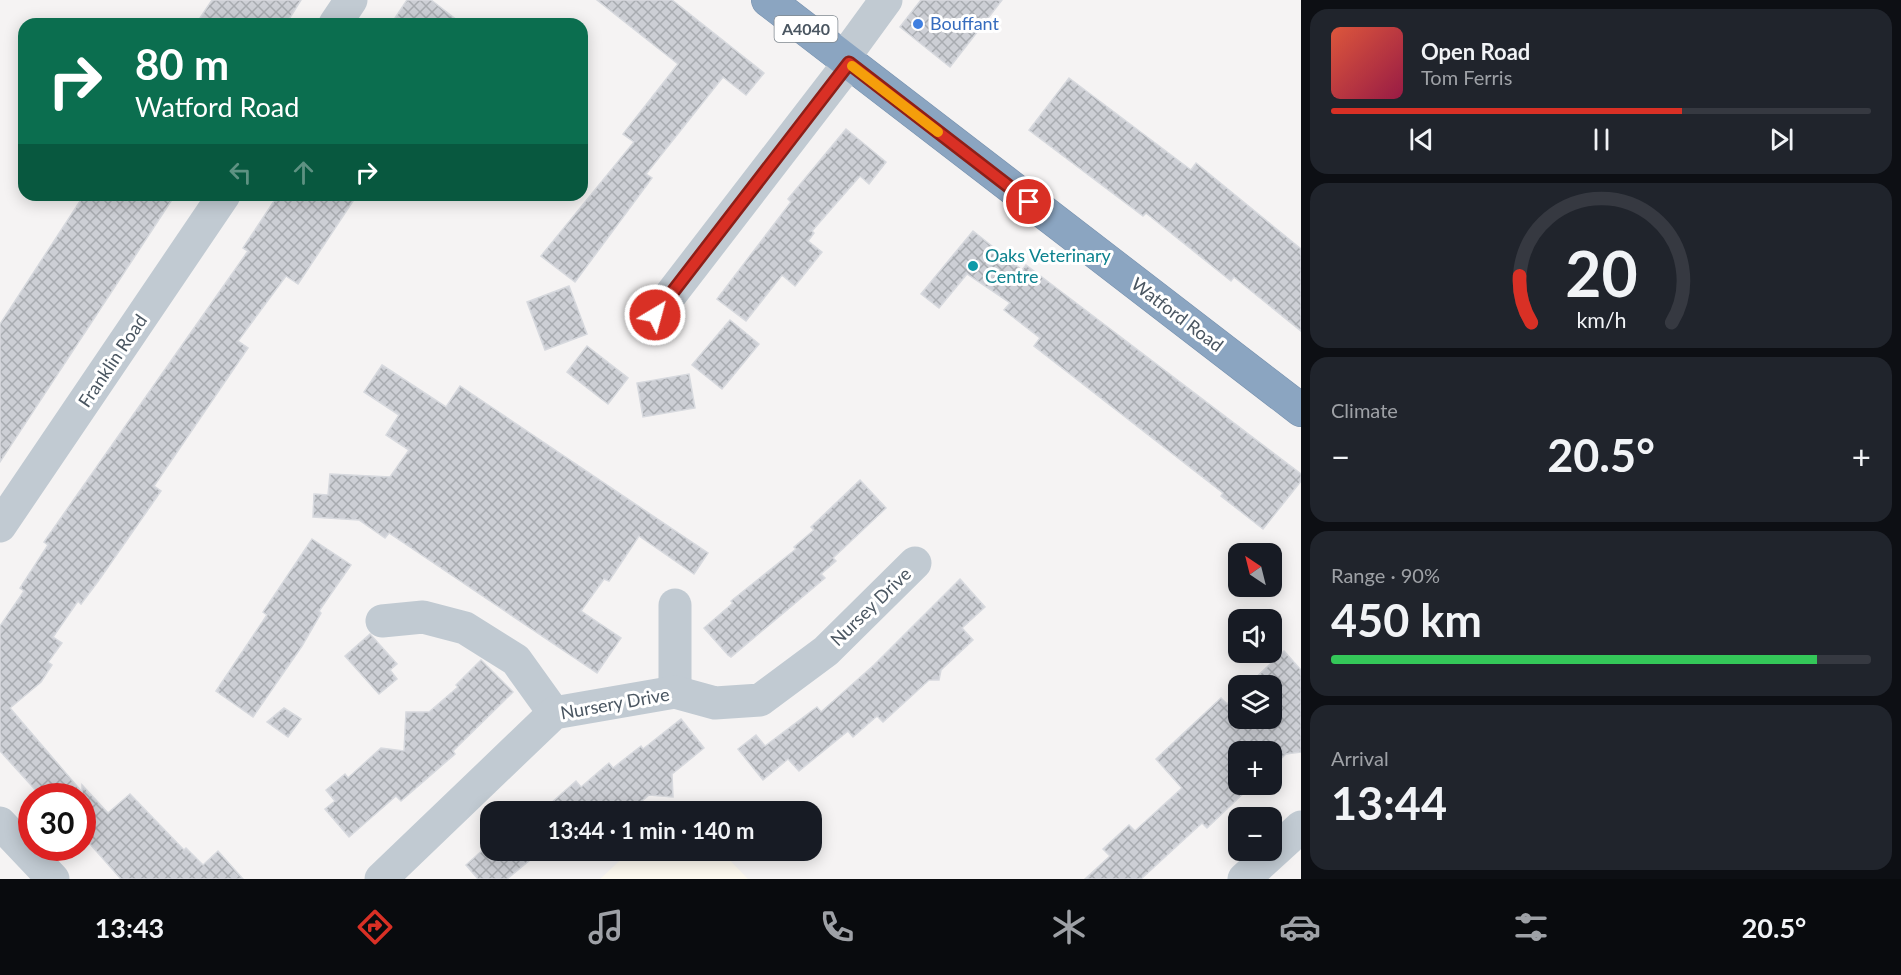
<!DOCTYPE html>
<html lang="en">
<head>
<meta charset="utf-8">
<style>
	:root { --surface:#171b24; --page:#20242c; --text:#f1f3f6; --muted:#9ea1a6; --line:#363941; --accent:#d93025 }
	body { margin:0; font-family:Lato,sans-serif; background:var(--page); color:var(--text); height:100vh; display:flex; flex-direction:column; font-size:22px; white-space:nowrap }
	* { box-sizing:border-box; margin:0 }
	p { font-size:20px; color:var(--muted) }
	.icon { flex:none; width:33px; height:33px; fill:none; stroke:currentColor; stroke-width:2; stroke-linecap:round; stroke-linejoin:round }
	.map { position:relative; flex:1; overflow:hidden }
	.side { display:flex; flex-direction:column; gap:9px; padding:9px; background:#0d0f14; width:600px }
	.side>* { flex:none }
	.banner { position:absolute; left:18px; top:18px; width:570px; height:183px; border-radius:18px; box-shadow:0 3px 15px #0003; background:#0b6e4f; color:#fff; overflow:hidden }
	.needle { width:39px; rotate:325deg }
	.fabs { position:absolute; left:1228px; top:543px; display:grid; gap:12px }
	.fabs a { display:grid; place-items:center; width:54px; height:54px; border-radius:12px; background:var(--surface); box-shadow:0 3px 15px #0003; font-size:30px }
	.speed { position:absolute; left:18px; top:783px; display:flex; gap:12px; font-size:30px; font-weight:700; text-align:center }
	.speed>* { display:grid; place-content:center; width:78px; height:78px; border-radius:50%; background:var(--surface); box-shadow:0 3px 15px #0003; line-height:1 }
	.speed .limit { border:9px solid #d22; background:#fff; color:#111 }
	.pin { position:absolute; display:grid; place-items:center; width:51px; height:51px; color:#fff; margin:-26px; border:3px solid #fff; border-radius:50%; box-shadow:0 2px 6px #0007 }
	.me { position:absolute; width:66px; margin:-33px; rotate:37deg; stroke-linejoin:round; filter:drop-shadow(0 0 4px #0008) }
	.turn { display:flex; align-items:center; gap:21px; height:126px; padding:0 18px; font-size:27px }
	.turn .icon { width:78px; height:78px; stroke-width:2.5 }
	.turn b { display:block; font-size:42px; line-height:51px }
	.lanes { display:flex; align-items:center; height:57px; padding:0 18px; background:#0003; justify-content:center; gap:30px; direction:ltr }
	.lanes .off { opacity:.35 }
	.big { font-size:45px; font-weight:700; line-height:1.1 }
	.side .widget { flex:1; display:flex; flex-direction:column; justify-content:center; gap:9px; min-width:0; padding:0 21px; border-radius:18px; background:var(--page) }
	.side .dial { align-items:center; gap:0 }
	.dial svg { height:156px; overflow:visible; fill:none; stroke:var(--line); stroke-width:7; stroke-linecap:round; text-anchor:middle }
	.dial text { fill:var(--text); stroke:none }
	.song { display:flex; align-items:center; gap:18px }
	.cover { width:72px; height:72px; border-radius:9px; background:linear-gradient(135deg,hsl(10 70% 55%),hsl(340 70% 35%)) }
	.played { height:6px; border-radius:3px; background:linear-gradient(90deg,var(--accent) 65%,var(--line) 65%) }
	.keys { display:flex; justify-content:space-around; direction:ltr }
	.heat { display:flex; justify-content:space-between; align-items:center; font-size:33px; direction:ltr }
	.charge { height:9px; border-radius:4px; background:linear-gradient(90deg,#34c759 90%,var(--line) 0) }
	.trip { position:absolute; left:480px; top:801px; width:342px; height:60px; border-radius:18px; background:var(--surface); box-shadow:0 3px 15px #0003; font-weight:700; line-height:60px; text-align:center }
	.tab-bar { display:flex; height:96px; justify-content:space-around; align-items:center; background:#090b0e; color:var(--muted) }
	.tab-bar .icon { width:42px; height:42px }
	.tab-bar .active { color:var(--accent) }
	.tab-bar b { font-size:27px; color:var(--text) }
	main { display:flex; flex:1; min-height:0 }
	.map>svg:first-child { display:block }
	.commercial { fill:#fdf9ef }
	.building { fill:url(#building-cross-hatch); stroke:#d7d9de; stroke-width:1.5 }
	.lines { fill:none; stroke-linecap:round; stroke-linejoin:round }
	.highway-casing { stroke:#7690ad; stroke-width:34 }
	.minor { stroke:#c1cad2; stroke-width:33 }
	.highway { stroke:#8ba5c1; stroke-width:33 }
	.route-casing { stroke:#8d1f18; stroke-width:15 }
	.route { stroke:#d93025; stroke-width:10 }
	.slow { stroke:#f59e0b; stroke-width:10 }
	.shop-dot { fill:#3f7fe0; stroke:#fff; stroke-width:2 }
	.culture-dot { fill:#0f9aa8; stroke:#fff; stroke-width:2 }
	.labels { text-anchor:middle; stroke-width:6; stroke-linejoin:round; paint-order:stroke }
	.shield { fill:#fff; stroke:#808990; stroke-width:1.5 }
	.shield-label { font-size:16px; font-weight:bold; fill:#4a5661 }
	.shop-label { font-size:18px; fill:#366cbe; stroke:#fff; text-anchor:start }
	.culture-label { font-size:18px; fill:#0d838f; stroke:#fff; text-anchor:start }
	.street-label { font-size:18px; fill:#4a5661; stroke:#fff }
</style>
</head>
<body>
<main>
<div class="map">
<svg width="1301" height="879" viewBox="0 0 1301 879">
	<defs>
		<pattern id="building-cross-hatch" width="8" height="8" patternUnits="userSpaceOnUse" patternTransform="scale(1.5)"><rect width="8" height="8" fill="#cdcfd5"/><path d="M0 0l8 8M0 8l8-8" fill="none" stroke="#a8abb0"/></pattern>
	</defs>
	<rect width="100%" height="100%" fill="#f5f3f3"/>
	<path class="commercial" d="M630 851H721L748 879H600Z"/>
	<g class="building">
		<path d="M212 0H301L286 24H196Z"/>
		<path d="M407 0H431L462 24H391Z"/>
		<path d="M597 0H672L764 73 746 95 723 77 646 174 652 178 575 282 541 256 634 142 623 134 678 64Z"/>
		<path d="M921 0H1002L950 67 900 27Z"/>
		<path d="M1069 78 1191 170 1196 163 1301 249V331L1234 277 1231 281 1146 213 1143 216 1029 130Z"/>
		<path d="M846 129 886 162 869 184 860 176 812 231 814 233 808 241 822 252 795 286 782 275 746 321 717 299 791 202 788 199Z"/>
		<path d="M84 195H175L0 462V324Z"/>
		<path d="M278 195H357L298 284 286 276 238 341 248 348 154 486 161 491 99 580 81 604 78 601 53 637 62 643 48 662 52 665 41 682 10 708 82 792V785L108 813 130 794 184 850 186 848 203 865 218 851 243 879H121L82 835V796H41L0 751V626L24 591 20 588 48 545 44 542 248 251 243 248Z"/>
		<path d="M973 231 1022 270 1026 265 1301 474V481L1263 529 1221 496 1223 493 1034 346 1040 338 1004 310 1010 303 967 274 939 308 921 294Z"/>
		<path d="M569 286 587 334 545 350 527 302Z"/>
		<path d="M730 320 759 344 722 389 692 365Z"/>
		<path d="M587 346 628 378 608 404 567 372Z"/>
		<path d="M382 365 446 407 460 386 708 553 694 574 639 536 609 581 604 579 581 611 621 638 597 673 389 533 385 538 359 520 313 517 314 494 328 495 330 474 390 477 409 450 386 435 399 415 364 392Z"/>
		<path d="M689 374 695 408 643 417 637 383Z"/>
		<path d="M860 480 886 508 833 558 836 561 821 574 825 578 731 657 728 655 704 628 733 603 731 601 796 549 794 547 814 530 811 527Z"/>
		<path d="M312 539 351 565 319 611 321 613 302 646 253 717 216 691 267 615 263 612Z"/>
		<path d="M960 579 985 607 962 628 973 640 941 670 939 680H929L883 722 877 716 853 737 848 731 799 771 788 759 763 780 738 749 756 735 765 746 817 707 821 712 874 665Z"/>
		<path d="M370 634 397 664 390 670 397 679 379 694 345 656Z"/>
		<path d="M1284 651 1301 670V752L1286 754 1272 767V752H1239V784H1253L1207 828 1202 823 1141 879H1085L1110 856 1103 849 1129 825 1135 831 1182 788 1156 759 1221 698 1227 704 1239 693V718H1272V686H1247Z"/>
		<path d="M481 660 513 692 453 751 455 754 401 801 396 796 349 837 325 809 335 801 326 790 345 774 348 778 381 748 404 751 406 712H429L458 687 456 685Z"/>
		<path d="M284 708 301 719 288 737 267 722Z"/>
		<path d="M681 719 704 748 672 774 673 797 649 795 629 812H611L609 809 605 812H541L576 781 581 787 609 763 613 768 641 746 643 749Z"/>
		<path d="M485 848 490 853 493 850H542L507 879H478L466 865Z"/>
	</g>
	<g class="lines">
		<defs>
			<path id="highway" d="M768 0 1301 410"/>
		</defs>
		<use href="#highway" class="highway-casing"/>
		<g class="minor">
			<path d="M335 24 351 0"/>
			<path d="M843 59 886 0"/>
			<path d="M655 315 849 63"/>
			<path d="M0 526 224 195"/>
			<path d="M675 605V692"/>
			<path d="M382 621 423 617 465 628 516 660 554 713"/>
			<path d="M0 823 53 879"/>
			<path d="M381 879 554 713 675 692 715 703 760 700 826 651 915 563"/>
			<path d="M1244 879 1301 827"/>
		</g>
		<use href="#highway" class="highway"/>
	</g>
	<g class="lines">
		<defs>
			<path id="route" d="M655 315 849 63 1029 202"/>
		</defs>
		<use href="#route" class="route-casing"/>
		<use href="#route" class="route"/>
		<path class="slow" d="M852 66 938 132"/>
	</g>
	<circle class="shop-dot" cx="918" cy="24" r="6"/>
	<circle class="culture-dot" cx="973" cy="266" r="6"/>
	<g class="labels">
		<rect class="shield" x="774.5" y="16" width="63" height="26" rx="4.5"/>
		<g class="shield-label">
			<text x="806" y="35">A4040</text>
		</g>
		<g class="shop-label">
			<text x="930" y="30">Bouffant</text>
		</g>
		<g class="culture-label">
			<text x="985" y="262">Oaks Veterinary<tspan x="985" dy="21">Centre</tspan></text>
		</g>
		<g class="street-label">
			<text transform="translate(1177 315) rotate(37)" y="6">Watford Road</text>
			<text transform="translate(113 361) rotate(-56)" y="6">Franklin Road</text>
			<text transform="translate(871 607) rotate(-44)" y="6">Nursey Drive</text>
			<text transform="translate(615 704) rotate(-10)" y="6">Nursery Drive</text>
		</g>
	</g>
</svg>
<div class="fabs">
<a><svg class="needle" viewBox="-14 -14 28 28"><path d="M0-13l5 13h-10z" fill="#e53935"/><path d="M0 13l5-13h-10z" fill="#9ea1a6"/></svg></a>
<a><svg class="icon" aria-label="sound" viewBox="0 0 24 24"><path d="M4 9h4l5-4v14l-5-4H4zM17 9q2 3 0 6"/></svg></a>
<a><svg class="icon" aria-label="layers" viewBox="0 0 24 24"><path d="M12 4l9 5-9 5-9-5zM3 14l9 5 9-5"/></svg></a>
<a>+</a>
<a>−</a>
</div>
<div class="speed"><div class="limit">30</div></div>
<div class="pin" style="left:1029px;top:202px;background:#d93025"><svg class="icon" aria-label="arrive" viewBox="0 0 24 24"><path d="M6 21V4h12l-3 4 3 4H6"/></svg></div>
<svg class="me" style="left:655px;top:315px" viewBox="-20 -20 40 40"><circle r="17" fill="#d93025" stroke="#fff" stroke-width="3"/><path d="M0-11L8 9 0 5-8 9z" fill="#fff"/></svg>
<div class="trip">13:44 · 1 min · 140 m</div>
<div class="banner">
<div class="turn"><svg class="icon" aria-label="right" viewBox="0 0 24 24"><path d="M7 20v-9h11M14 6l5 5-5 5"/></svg><div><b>80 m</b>Watford Road</div></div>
<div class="lanes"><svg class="icon off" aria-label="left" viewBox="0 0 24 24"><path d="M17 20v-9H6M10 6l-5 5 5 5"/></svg><svg class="icon off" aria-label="ahead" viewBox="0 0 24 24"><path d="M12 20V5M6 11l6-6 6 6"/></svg><svg class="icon" aria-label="right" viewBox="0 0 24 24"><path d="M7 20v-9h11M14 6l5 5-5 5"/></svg></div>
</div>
</div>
<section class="side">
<div class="widget">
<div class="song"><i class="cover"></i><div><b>Open Road</b><p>Tom Ferris</p></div></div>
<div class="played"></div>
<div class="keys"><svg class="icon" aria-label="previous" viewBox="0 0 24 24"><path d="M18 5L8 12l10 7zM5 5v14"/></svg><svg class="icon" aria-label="pause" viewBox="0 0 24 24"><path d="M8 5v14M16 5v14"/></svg><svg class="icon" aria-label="next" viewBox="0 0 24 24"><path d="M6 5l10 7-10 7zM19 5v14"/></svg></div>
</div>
<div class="widget dial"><svg viewBox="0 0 100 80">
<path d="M14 69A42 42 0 1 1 86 69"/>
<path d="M14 69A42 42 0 0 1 8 45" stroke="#d93025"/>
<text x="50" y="56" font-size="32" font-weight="700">20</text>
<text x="50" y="72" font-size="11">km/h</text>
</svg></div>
<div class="widget"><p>Climate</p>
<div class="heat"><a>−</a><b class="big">20.5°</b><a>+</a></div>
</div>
<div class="widget"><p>Range · 90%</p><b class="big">450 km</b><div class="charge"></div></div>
<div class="widget"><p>Arrival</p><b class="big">13:44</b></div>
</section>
</main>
<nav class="tab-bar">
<b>13:43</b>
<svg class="icon active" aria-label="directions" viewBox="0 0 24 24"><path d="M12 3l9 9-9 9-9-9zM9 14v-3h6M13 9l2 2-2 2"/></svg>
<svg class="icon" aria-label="music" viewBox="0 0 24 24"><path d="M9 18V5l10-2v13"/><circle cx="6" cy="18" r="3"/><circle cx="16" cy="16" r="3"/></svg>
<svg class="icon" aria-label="phone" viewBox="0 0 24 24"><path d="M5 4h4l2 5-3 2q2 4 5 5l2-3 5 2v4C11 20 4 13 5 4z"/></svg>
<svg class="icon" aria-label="climate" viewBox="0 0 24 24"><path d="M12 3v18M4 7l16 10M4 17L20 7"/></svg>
<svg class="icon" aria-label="car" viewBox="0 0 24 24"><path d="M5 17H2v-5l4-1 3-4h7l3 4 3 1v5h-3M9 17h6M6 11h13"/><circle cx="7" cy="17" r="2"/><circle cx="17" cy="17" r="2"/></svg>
<svg class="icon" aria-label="filters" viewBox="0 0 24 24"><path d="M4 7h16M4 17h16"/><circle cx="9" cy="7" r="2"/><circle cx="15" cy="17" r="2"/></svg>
<b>20.5°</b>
</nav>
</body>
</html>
